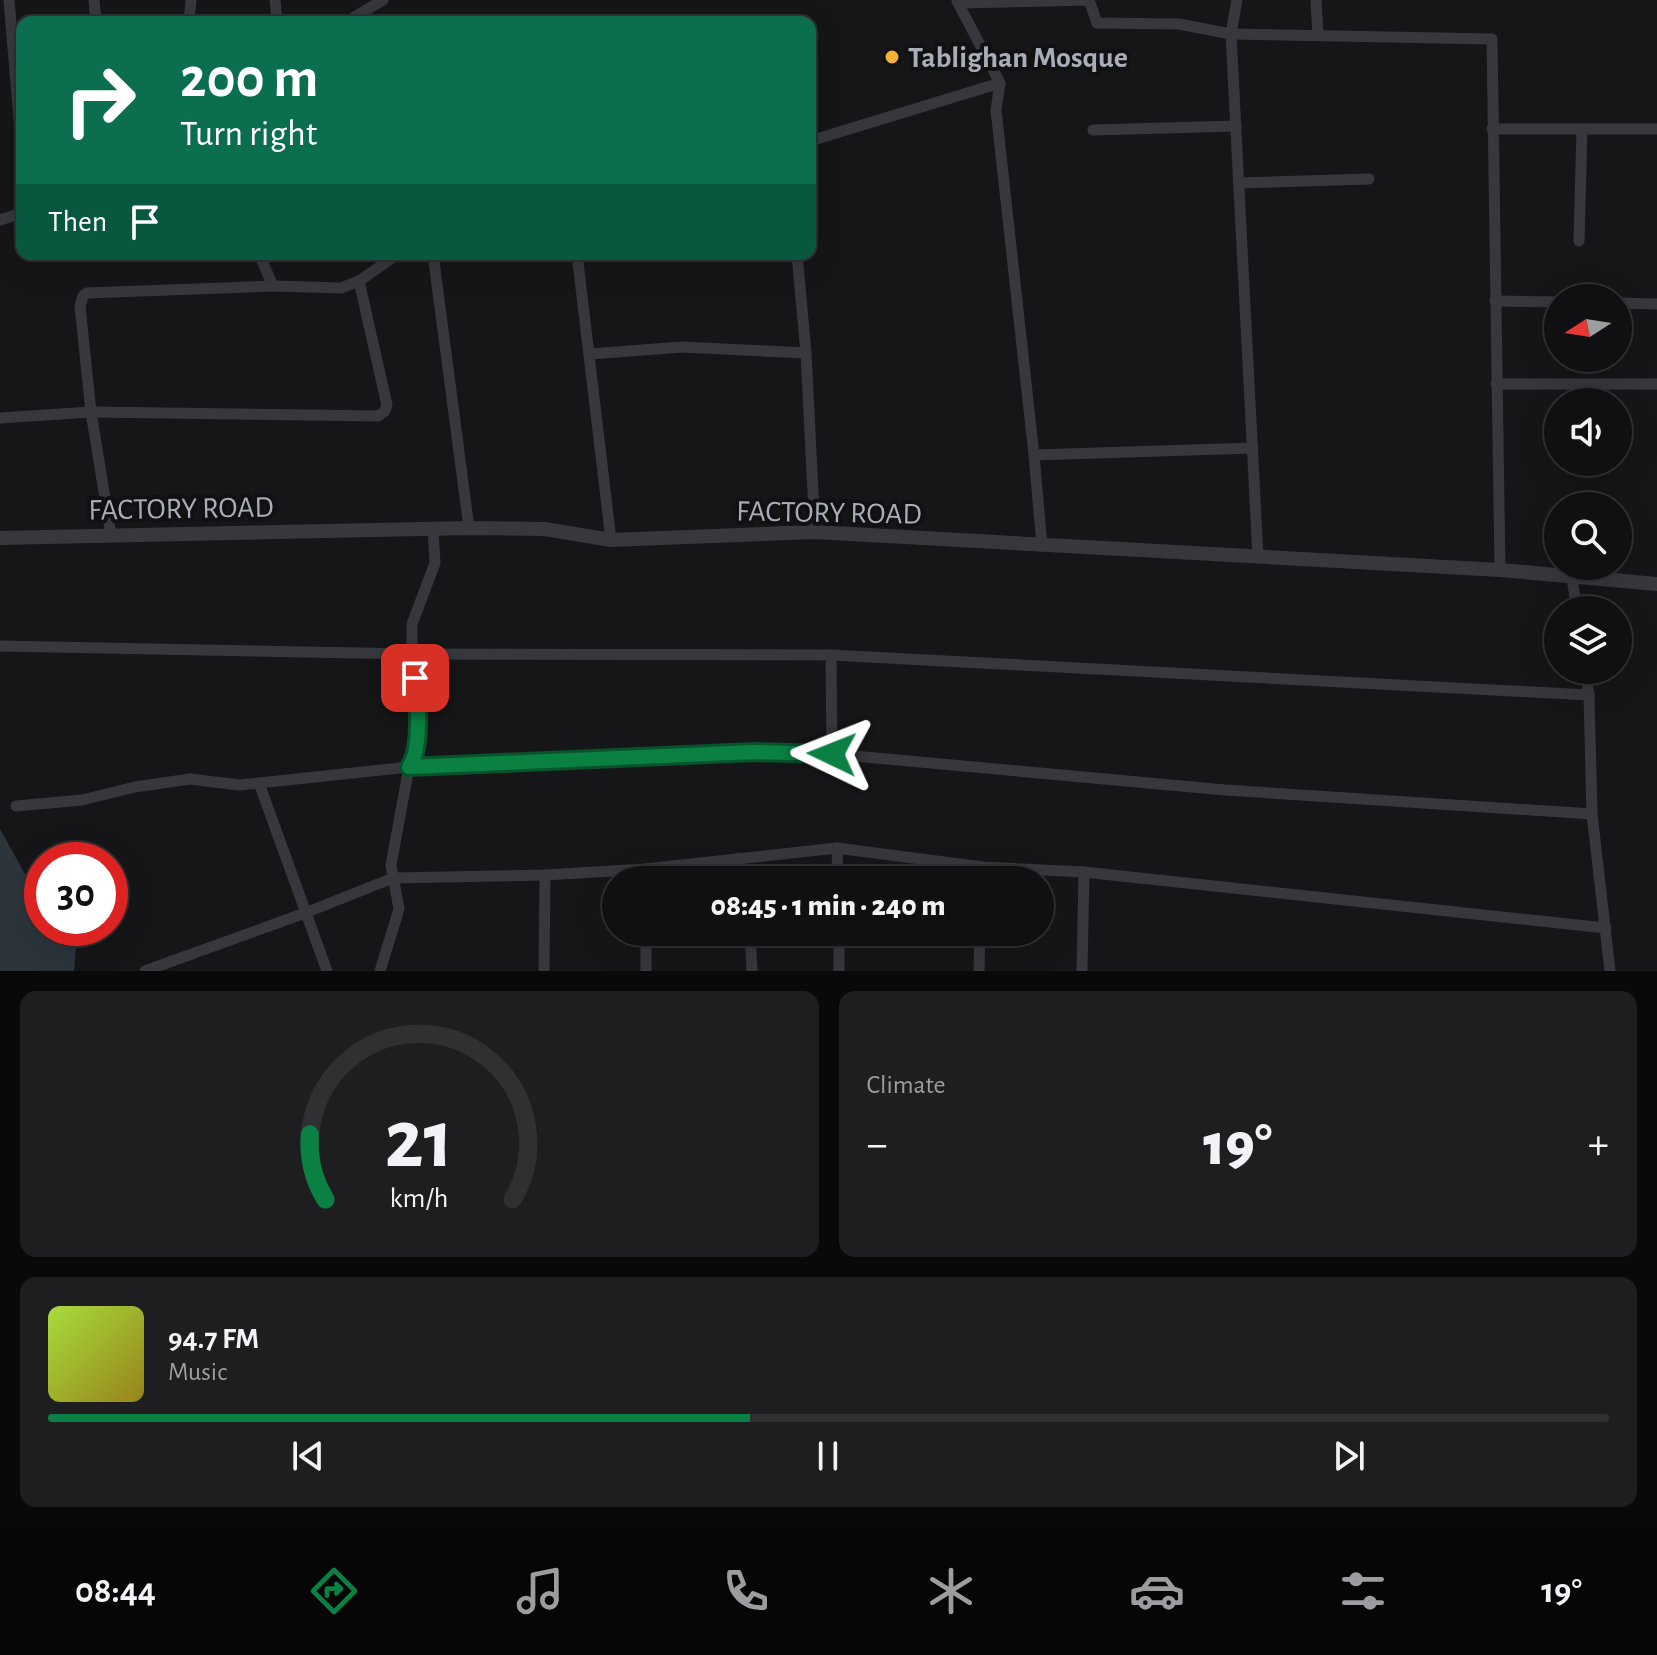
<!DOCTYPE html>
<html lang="en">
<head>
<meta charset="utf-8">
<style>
	:root { --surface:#101012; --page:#1e1e20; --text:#f1f3f6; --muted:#9c9d9f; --line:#303032; --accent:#0b8043 }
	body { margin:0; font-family:"Alegreya Sans",sans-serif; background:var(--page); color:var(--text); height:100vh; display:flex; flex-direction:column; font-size:30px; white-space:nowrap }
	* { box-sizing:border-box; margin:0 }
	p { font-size:26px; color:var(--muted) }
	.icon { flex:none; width:44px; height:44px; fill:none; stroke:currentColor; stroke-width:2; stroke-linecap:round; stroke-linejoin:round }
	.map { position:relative; height:971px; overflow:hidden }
	.details { display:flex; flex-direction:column; gap:20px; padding:20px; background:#09090a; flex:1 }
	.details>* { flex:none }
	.hud { position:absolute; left:16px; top:16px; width:800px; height:244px; border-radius:16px; box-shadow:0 8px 32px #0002,0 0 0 2px var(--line); background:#0b6e4f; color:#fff; overflow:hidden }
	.needle { width:52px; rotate:258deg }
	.fabs { position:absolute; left:1544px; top:284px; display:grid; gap:16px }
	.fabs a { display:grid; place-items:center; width:88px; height:88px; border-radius:50%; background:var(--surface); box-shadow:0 8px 32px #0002,0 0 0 2px var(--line); font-size:40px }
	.speed { position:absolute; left:24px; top:842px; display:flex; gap:16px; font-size:40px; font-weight:700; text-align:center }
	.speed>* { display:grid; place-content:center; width:104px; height:104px; border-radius:50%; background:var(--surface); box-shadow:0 8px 32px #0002,0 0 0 2px var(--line); line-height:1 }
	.speed .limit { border:12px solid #d22; background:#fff; color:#111 }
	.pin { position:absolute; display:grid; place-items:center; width:68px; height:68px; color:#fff; margin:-34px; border-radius:16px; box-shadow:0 4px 12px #0006 }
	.me { position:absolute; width:88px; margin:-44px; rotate:272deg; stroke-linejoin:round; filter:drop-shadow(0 0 6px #0008) }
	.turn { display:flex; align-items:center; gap:28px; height:168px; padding:0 32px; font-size:36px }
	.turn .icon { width:104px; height:104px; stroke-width:2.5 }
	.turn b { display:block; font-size:56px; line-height:68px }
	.then { display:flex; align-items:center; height:76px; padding:0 32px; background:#0003; gap:16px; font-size:30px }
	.big { font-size:60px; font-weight:800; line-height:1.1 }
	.details .widget { flex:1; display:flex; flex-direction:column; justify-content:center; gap:12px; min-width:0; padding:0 28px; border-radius:16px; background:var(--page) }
	.details .dial { align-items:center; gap:0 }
	.dial svg { height:208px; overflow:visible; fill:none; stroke:var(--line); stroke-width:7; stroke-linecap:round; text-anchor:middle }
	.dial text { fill:var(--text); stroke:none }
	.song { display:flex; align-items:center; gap:24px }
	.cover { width:96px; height:96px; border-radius:12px; background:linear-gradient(135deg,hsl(80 70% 55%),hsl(50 70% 35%)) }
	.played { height:8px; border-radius:4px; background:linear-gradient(90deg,var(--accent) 45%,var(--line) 45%) }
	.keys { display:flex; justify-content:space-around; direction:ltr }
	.heat { display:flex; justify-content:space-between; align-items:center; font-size:44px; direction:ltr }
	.details .tiles { flex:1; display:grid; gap:20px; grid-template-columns:1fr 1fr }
	.widget:last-child { grid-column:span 2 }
	.trip { position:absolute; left:602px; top:866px; width:452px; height:80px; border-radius:40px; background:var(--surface); box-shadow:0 8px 32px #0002,0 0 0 2px var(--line); font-weight:800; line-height:80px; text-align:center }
	.menu { display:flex; height:128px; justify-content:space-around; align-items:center; background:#060607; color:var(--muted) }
	.menu .icon { width:56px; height:56px }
	.menu .selected { color:var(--accent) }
	.menu b { font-size:36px; color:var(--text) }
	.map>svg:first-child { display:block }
	.water { fill:#2c353c }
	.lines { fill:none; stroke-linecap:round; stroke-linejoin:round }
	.minor { stroke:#37383d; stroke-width:11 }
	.tertiary { stroke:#37383d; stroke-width:14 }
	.route-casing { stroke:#07532c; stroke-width:20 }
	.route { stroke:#0b8043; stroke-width:14 }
	.poi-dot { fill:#f2b134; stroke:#111113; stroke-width:3 }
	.labels { text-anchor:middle; stroke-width:8; stroke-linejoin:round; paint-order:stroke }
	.poi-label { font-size:30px; font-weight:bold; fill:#a8adb8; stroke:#111113; text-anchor:start }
	.street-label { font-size:30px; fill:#a8adb8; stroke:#111113 }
</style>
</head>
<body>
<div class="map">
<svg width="1657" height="971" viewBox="0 0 1657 971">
	<rect width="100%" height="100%" fill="#161618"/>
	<path class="water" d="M0 829 25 874 42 890V928H74L76 945 74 971H0Z"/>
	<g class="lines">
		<g class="minor">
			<path d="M9 0 22 156"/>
			<path d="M94 0 96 22"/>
			<path d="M275 0 277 22"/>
			<path d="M1237 0 1231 34 1258 557"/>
			<path d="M1316 0 1318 35"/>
			<path d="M957 1 1000 83 996 110 1034 455 1042 546"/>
			<path d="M958 3 1089 0 1097 23 1179 24 1231 34 1492 39 1500 570"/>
			<path d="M189 22 191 0"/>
			<path d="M346 22 383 0"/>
			<path d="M1492 129H1657"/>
			<path d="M1093 130 1236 126"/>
			<path d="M810 141 1000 83"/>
			<path d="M1239 183 1369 179"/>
			<path d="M0 220 22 213"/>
			<path d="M1579 241 1582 129"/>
			<path d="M259 254 273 286"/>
			<path d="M433 254 469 528"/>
			<path d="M577 254 611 540"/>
			<path d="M797 254 806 353 815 532"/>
			<path d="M1495 301 1558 302"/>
			<path d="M1618 303 1657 304"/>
			<path d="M590 354 682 347 806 353"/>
			<path d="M1496 384H1657"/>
			<path d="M0 418 91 412 378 416 384 412 387 405 359 281"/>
			<path d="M1034 455 1253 448"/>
			<path d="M111 535 91 412 80 306 83 296 87 293 273 286 341 288 359 281 398 254"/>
			<path d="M1572 578 1577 610"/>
			<path d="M0 646 412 654 831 655 1589 695"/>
			<path d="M831 655 832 754"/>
			<path d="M1585 670 1589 695 1592 814 1610 971"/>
			<path d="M259 783 327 971"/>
			<path d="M16 806 82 800 135 787 190 779 239 785 409 767 755 752 832 754 1225 790 1592 814"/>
			<path d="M837 848 838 880"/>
			<path d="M739 858 742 880"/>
			<path d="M982 880V867"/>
			<path d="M646 932V971"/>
			<path d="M750 932 752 971"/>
			<path d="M839 932V971"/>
			<path d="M145 971 305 913 393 878 545 875 645 869 837 848 982 867 1084 872 1606 928"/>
			<path d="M380 971 399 909 391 865 409 767 413 762 418 702 412 654V624L435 563 433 529"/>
			<path d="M544 971 545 875"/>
			<path d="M979 971 980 932"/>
			<path d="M1082 971 1084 872"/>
		</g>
		<path class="tertiary" d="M0 538 469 528 545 529 611 540 815 532 1500 570 1657 584"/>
	</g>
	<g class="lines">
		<defs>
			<path id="route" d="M415 678C418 699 422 750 409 767L755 752 832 754"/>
		</defs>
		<use href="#route" class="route-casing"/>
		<use href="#route" class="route"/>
	</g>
	<circle class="poi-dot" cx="892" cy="57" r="8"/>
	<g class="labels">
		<g class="poi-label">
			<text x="908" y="67">Tablighan Mosque</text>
		</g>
		<g class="street-label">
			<text transform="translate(181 508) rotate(-1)" y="10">FACTORY ROAD</text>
			<text transform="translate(829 512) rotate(1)" y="10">FACTORY ROAD</text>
		</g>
	</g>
</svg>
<div class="fabs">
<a><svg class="needle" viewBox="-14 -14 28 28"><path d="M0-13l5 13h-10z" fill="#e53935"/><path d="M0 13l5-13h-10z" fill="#9c9d9f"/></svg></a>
<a><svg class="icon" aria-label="sound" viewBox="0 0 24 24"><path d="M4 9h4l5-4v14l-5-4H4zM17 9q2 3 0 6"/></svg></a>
<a><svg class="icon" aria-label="search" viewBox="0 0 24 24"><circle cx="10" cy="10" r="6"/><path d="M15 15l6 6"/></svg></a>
<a><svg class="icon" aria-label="layers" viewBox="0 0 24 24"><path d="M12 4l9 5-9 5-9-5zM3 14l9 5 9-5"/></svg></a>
</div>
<div class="speed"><div class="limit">30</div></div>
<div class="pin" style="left:415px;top:678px;background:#d93025"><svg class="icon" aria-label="arrive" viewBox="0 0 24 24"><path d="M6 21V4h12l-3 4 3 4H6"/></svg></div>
<svg class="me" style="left:832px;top:754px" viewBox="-20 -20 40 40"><path d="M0-17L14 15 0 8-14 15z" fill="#0b8043" stroke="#fff" stroke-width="4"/></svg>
<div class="trip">08:45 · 1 min · 240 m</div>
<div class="hud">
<div class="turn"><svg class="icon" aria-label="right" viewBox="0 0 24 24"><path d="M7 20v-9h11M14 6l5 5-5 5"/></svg><div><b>200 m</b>Turn right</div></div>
<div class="then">Then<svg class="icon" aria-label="arrive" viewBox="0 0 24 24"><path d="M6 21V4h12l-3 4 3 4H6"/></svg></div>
</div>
</div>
<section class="details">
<div class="tiles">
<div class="widget dial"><svg viewBox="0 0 100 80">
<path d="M14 69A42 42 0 1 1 86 69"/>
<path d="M14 69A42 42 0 0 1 8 44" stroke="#0b8043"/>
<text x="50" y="56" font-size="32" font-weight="700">21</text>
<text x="50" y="72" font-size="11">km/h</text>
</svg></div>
<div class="widget"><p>Climate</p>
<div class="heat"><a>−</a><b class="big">19°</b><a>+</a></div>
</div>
<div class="widget">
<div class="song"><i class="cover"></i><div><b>94.7 FM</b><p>Music</p></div></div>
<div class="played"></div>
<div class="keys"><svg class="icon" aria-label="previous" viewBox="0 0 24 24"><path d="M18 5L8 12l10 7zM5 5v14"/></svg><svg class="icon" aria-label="pause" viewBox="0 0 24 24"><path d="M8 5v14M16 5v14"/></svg><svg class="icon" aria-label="next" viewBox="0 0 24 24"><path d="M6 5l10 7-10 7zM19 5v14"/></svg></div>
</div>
</div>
</section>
<nav class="menu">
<b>08:44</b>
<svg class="icon selected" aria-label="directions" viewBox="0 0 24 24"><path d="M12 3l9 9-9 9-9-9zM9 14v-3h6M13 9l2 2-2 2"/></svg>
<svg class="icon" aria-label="music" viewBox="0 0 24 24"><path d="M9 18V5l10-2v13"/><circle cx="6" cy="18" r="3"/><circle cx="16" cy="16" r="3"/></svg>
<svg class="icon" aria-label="phone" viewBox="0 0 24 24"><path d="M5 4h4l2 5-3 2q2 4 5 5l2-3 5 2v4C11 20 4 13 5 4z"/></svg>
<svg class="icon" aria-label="climate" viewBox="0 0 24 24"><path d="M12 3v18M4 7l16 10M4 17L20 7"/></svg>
<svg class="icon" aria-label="car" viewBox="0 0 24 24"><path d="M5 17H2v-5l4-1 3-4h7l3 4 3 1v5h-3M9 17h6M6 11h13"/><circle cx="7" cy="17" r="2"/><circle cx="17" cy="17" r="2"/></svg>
<svg class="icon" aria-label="filters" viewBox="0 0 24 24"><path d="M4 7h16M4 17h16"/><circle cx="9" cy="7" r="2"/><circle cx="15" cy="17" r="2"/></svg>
<b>19°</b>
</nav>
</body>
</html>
